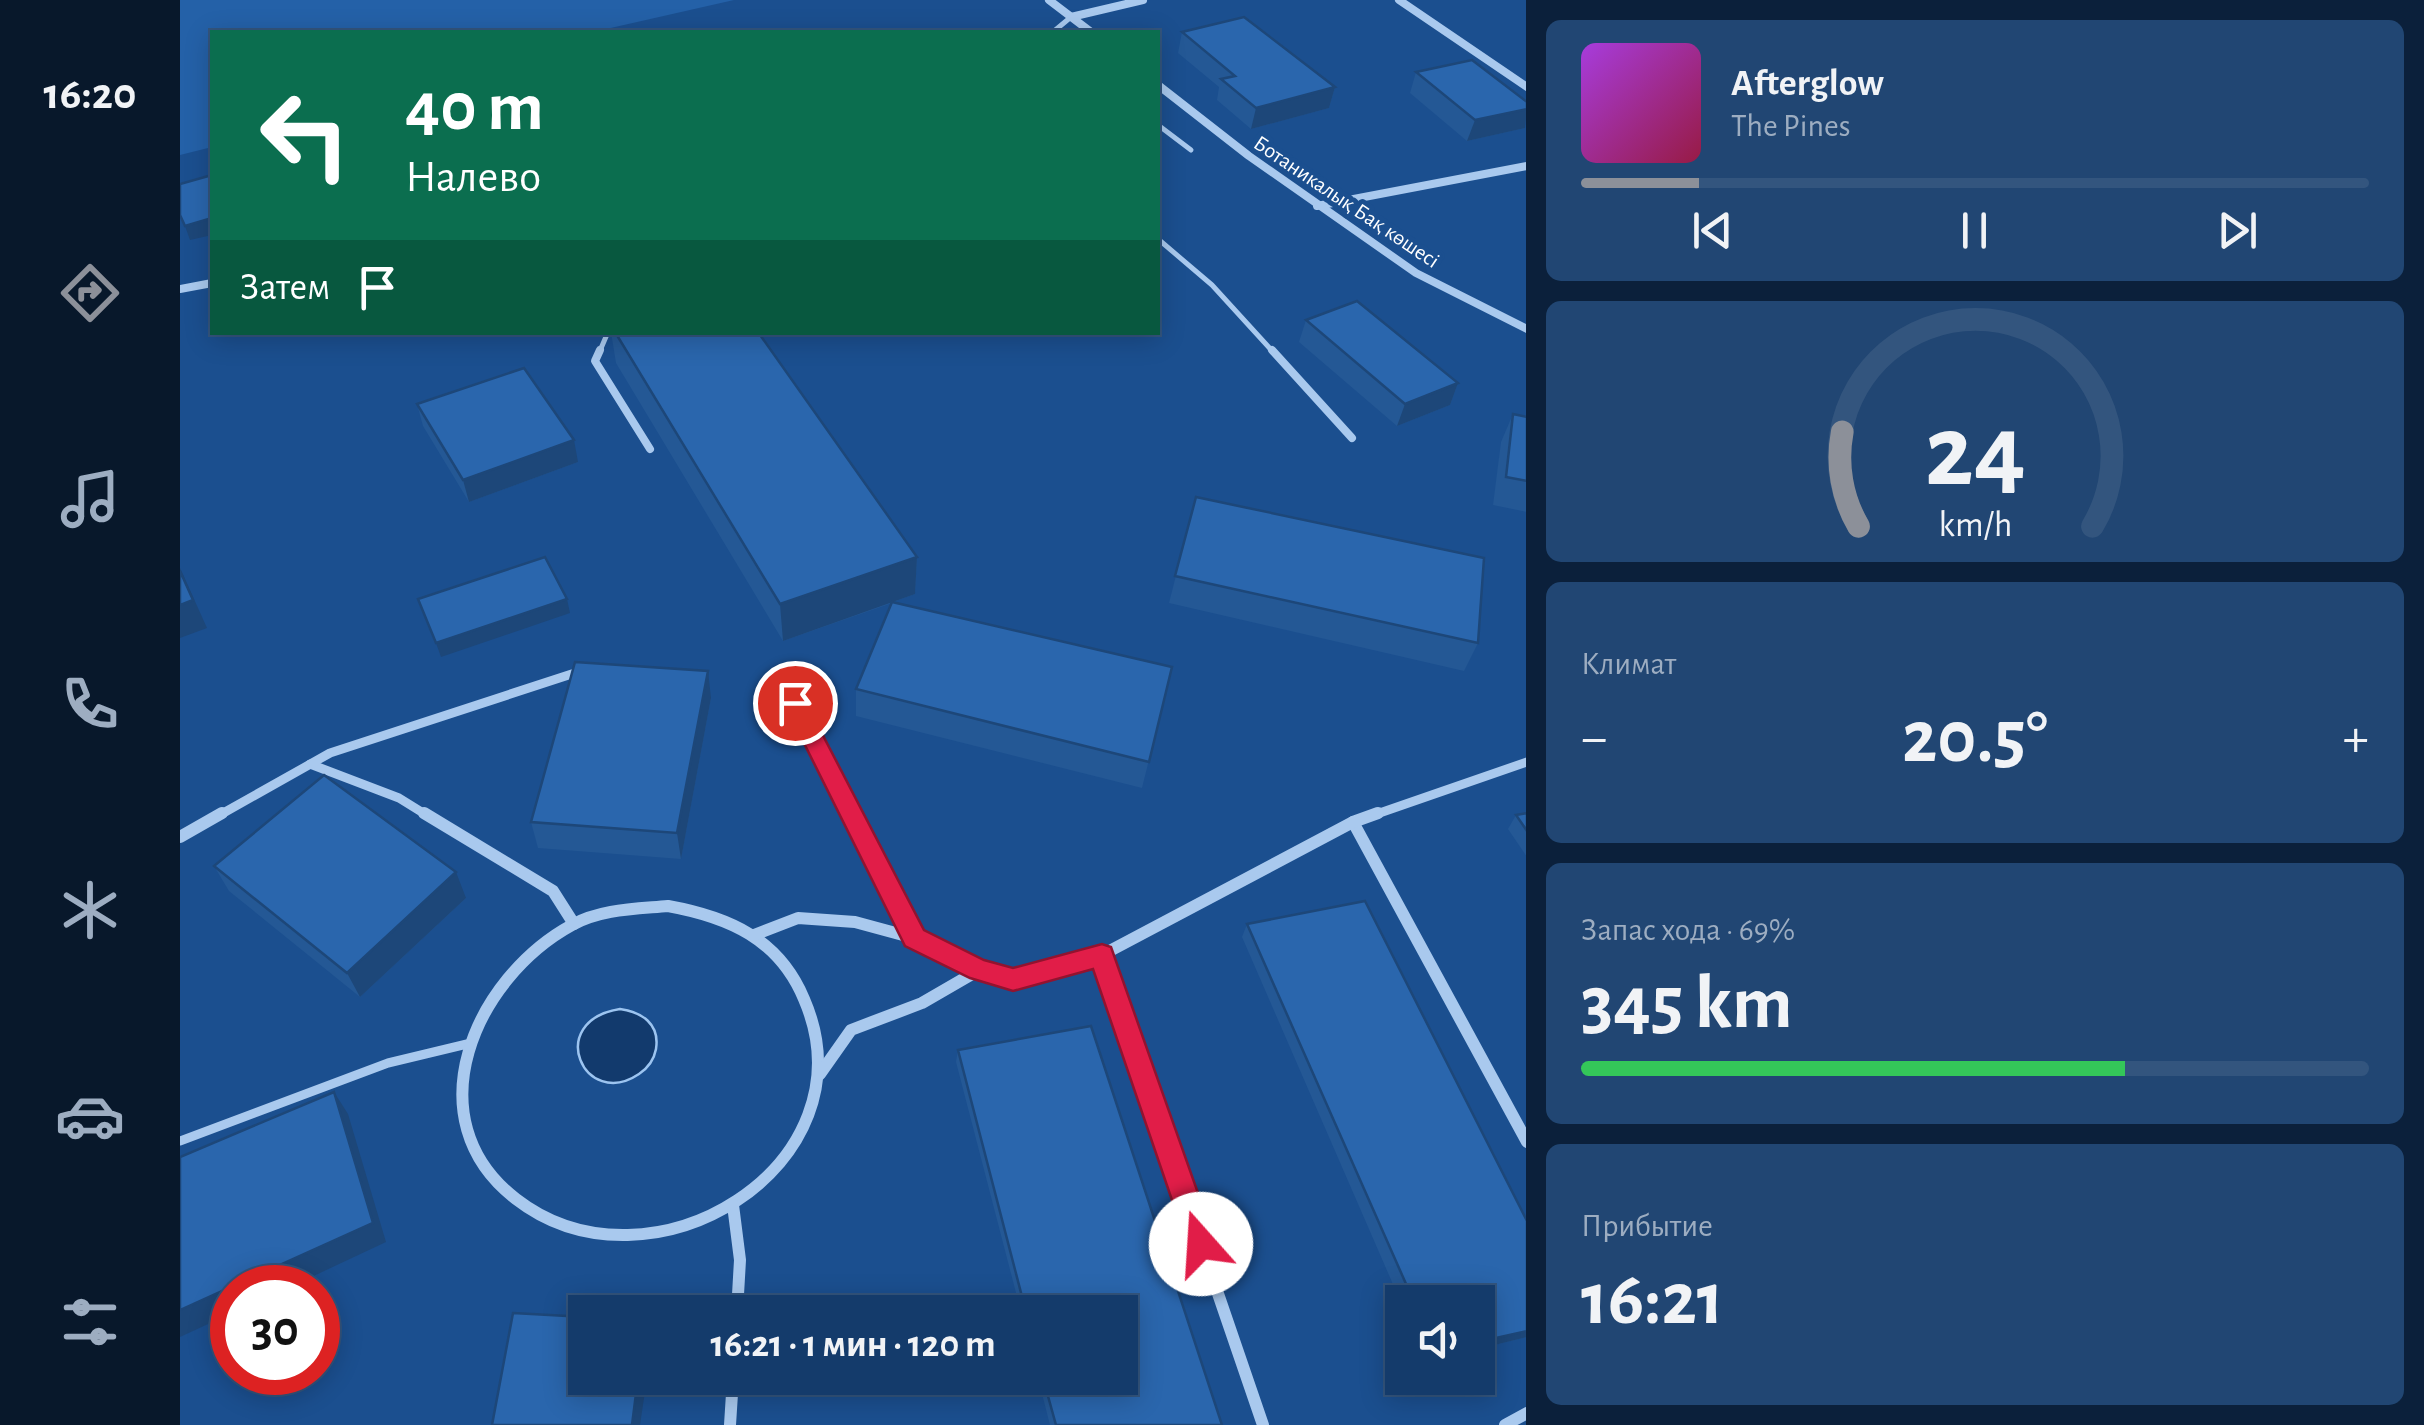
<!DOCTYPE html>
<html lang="ru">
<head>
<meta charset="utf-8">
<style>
	:root { --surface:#143b6b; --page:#214673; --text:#f1f3f6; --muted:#9dadc1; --line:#33557e; --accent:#8c9099 }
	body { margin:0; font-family:"Alegreya Sans",sans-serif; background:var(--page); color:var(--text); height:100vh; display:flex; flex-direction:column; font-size:38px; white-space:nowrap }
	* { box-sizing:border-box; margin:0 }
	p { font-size:32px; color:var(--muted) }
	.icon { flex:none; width:55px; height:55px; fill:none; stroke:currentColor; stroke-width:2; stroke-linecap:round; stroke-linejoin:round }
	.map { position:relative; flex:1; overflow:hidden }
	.drawer { display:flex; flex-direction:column; gap:20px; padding:20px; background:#0b203b; width:898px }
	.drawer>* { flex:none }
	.top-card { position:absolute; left:30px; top:30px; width:950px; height:305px; border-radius:0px; box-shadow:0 5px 25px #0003,0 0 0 2px var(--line); background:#0b6e4f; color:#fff; overflow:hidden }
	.buttons { position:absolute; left:1205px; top:1285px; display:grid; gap:20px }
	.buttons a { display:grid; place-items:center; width:110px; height:110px; border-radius:0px; background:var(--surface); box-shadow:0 5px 25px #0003,0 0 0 2px var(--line); font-size:50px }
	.speed { position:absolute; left:30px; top:1265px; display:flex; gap:20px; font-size:50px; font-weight:700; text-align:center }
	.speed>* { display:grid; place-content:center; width:130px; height:130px; border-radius:50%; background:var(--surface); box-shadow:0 5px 25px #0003,0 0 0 2px var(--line); line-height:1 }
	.speed .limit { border:15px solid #d22; background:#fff; color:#111 }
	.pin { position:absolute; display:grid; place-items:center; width:85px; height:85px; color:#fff; margin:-42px; border:5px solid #fff; border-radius:50%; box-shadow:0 2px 10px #0007 }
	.me { position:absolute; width:110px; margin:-55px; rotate:341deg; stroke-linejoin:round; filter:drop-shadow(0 0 8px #0008) }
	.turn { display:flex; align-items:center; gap:35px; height:210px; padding:0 30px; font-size:45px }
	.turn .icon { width:130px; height:130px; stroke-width:2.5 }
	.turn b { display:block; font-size:70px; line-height:85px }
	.then { display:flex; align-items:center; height:95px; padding:0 30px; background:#0003; gap:20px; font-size:38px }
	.big { font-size:75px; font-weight:700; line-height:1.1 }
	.drawer .widget { flex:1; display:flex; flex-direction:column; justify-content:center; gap:15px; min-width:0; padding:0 35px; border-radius:15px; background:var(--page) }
	.drawer .dial { align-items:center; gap:0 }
	.dial svg { height:260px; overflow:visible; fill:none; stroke:var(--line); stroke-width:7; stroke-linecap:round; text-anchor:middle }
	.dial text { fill:var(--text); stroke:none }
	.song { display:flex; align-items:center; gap:30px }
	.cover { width:120px; height:120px; border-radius:15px; background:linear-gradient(135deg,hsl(280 70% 55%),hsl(340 70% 35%)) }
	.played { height:10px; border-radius:5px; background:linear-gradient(90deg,var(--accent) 15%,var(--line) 15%) }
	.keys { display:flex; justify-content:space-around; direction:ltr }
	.heat { display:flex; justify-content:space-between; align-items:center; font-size:55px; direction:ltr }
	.charge { height:15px; border-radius:8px; background:linear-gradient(90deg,#34c759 69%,var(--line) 0) }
	.trip { position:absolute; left:388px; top:1295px; width:570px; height:100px; border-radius:0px; background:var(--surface); box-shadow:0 5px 25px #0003,0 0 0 2px var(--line); font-weight:700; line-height:100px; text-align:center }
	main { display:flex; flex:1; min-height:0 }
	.menu { display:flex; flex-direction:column; width:180px; justify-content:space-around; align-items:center; background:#08182b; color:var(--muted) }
	.menu .icon { width:70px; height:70px }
	.menu .selected { color:var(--accent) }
	.menu b { font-size:45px; color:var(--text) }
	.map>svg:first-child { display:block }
	.green { fill:#2461a8 }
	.water { fill:#123a6d; stroke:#9cc4f0; stroke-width:2.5 }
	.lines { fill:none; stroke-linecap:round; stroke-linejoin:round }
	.service-far2 { stroke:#a9c9ee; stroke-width:5 }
	.service-far1 { stroke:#a9c9ee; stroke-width:8 }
	.service { stroke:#a9c9ee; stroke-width:9 }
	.minor-far2 { stroke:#a9c9ee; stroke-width:8 }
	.minor-far1 { stroke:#a9c9ee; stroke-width:9 }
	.minor { stroke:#a9c9ee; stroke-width:12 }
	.wall { fill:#245895 }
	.shaded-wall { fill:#1d4779 }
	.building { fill:#2a66ad; stroke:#1d4779; stroke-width:2.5 }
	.route { fill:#e11d48; stroke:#92132f; stroke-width:2.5 }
	.labels { text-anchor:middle; stroke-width:10; stroke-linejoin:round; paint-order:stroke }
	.far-street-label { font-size:22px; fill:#fff; stroke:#1b4f8f }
</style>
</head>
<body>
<main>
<nav class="menu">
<b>16:20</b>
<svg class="icon selected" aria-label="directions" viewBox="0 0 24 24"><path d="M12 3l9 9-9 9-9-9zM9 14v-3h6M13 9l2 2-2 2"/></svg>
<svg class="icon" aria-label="music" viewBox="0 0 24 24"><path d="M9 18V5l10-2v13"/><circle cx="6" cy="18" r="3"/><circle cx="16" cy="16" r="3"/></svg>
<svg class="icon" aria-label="phone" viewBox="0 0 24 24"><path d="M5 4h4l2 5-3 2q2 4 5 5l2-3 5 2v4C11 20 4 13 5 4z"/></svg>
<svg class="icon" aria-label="climate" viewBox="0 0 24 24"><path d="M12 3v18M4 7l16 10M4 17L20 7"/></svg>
<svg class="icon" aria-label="car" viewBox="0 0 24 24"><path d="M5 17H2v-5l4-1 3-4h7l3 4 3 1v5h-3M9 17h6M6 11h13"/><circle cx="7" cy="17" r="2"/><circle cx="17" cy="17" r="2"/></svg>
<svg class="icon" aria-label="filters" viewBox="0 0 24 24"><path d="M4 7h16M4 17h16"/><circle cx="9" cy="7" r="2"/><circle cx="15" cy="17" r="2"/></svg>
</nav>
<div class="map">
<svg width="1347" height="1425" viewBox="0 0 1347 1425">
	<rect width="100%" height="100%" fill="#1b4f8f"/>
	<path class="green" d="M0 0H554L413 32H32V147L0 155Z"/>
	<path class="water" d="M440 1009C462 1012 480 1024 476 1049 474 1060 468 1068 459 1074 404 1111 364 1021 440 1009Z"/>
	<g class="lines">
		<g class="service-far2">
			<path d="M873 32 891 17"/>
			<path d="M978 125 1011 150"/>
			<path d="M978 239 1032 285 1094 353"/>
			<path d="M419 353 428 332"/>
		</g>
		<g class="service-far1">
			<path d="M420 350 415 361 470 449"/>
			<path d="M1092 350 1172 438"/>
			<path d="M615 703 672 816"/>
		</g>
		<g class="service">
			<path d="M671 813 734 938"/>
			<path d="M0 1141 208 1063 287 1044"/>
		</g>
		<g class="minor-far2">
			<path d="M869 0 911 32"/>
			<path d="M1219 0 1347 87"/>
			<path d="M891 17 963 0"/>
			<path d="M978 85 1069 156 1236 273 1347 329"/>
			<path d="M1137 206 1347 166"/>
			<path d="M0 289 32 283"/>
		</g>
		<g class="minor-far1">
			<path d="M130 764 219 798 248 816"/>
			<path d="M38 816 150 753 404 670"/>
			<path d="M1191 816 1347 762"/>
		</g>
		<g class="minor">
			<path d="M244 813 373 891 394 924"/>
			<path d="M1173 822 1347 1142"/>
			<path d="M0 837 42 813"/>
			<path d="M488 906C549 917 599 939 624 999 696 1165 470 1303 336 1199 232 1119 295 978 392 925 421 909 456 909 488 906Z"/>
			<path d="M574 935 618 918 675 922 734 938 799 970 833 979 922 955 1173 822 1198 813"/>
			<path d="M922 955 1083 1425"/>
			<path d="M640 1074 671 1030 742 1003 799 970"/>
			<path d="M553 1205 560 1260 557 1312"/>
			<path d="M550 1425 553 1378"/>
			<path d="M1325 1425 1347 1413"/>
		</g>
	</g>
	<g class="wall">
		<path d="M1002 32 1155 87 1149 108 1071 129 1037 100 1039 87 998 53Z"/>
		<path d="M1236 72 1345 128 1287 141 1230 93Z"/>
		<path d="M1126 320 1278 383 1270 405 1217 426 1119 342Z"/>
		<path d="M431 332H578L737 557 735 594 713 602 992 667 962 788 676 716V689L712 603 603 641 436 363Z"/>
		<path d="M237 404 398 462 289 502 243 426Z"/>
		<path d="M1333 414 1347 417V512L1313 505 1321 442Z"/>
		<path d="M1016 497 1298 643 1284 671 989 603Z"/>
		<path d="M531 698 501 859 358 848 351 822Z"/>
		<path d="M1347 813V857L1328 829 1336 815Z"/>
		<path d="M34 866 286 898 180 997 49 891Z"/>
		<path d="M1067 924 1347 1337 1298 1349V1302H1222V1305L1062 937Z"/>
		<path d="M778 1050 1042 1425H870L858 1378H940V1312H841L776 1062Z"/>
	</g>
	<g class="shaded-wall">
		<path d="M1155 87 1149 108 1071 129 1076 108Z"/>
		<path d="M1347 109 1345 128 1287 141 1295 120Z"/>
		<path d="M32 218V235L10 240 5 226Z"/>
		<path d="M1278 383 1270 405 1217 426 1225 404Z"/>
		<path d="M394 440 398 462 289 502 283 480Z"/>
		<path d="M737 557 735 594 603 641 600 604Z"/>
		<path d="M0 568 27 628 0 638Z"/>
		<path d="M387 599 390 613 261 657 256 643Z"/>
		<path d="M528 671 531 698 501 859 497 833Z"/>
		<path d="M276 872 286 898 180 997 167 973Z"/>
		<path d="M154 1092 168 1114 206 1242 108 1288H52V1313L0 1337V1310Z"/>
		<path d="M1347 1331V1337L1298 1349V1342Z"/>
		<path d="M458 1378H467L460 1425H452Z"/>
	</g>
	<g class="building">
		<path d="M1064 17 1155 87 1076 108 1041 79 1055 76 1002 32Z"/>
		<path d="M1292 60 1347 102V109L1295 120 1236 72Z"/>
		<path d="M32 175V218L5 226 0 215V184Z"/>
		<path d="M1177 301 1278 383 1225 404 1126 320Z"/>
		<path d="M435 332H578L737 557 600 604Z"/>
		<path d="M344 368 394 440 283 480 237 404Z"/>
		<path d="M1333 414 1347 417V481L1326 477Z"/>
		<path d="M1016 497 1304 558 1298 643 995 576Z"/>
		<path d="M365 557 387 599 256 643 238 599Z"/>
		<path d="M0 571 13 600 0 605Z"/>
		<path d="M712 602 992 667 969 762 676 689Z"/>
		<path d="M395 662 528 671 497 833 351 822Z"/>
		<path d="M144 775 276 872 167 973 34 866Z"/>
		<path d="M1347 813V831L1336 815Z"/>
		<path d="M1185 901 1347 1221V1331L1298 1342V1302H1234L1067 924Z"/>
		<path d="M911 1026 1042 1425H876L863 1378H940V1312H846L778 1050Z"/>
		<path d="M154 1092 193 1223 0 1310V1157Z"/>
		<path d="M333 1313 405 1317V1378H458L452 1425H312Z"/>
	</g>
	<path class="route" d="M615 694 623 697 744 930 804 960 833 968 922 944 931 947 1036 1244 1032 1255 1021 1259 1011 1255 1007 1244 913 969 833 991 790 978 725 946 604 703Z"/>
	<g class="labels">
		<g class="far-street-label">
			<text transform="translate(1167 201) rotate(34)" y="8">Ботаникалық Бақ көшесі</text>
		</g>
	</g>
</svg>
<div class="buttons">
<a><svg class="icon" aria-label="sound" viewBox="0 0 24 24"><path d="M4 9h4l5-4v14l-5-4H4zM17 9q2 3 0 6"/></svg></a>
</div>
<div class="speed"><div class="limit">30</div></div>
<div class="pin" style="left:615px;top:703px;background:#d93025"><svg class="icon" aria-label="arrive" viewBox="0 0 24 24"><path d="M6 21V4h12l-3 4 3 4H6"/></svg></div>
<svg class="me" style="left:1021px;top:1244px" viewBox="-20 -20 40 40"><circle r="19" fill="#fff"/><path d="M0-13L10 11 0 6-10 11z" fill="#e11d48"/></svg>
<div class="trip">16:21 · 1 мин · 120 m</div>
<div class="top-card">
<div class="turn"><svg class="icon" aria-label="left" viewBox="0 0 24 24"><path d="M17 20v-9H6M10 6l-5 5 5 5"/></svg><div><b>40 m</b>Налево</div></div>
<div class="then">Затем<svg class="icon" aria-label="arrive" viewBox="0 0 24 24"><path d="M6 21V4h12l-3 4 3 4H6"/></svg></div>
</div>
</div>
<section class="drawer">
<div class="widget">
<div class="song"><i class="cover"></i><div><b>Afterglow</b><p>The Pines</p></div></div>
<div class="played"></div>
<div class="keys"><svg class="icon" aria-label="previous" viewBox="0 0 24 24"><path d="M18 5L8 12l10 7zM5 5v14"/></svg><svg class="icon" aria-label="pause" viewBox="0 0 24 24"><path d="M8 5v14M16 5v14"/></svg><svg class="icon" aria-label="next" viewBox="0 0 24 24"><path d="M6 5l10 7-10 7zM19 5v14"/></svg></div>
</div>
<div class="widget dial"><svg viewBox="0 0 100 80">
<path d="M14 69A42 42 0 1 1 86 69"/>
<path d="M14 69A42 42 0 0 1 9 40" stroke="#8c9099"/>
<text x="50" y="56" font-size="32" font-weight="700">24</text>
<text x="50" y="72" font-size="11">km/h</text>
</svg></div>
<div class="widget"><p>Климат</p>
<div class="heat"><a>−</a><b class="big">20.5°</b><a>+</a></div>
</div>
<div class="widget"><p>Запас хода · 69%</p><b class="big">345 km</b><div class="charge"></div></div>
<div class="widget"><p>Прибытие</p><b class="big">16:21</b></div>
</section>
</main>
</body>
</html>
